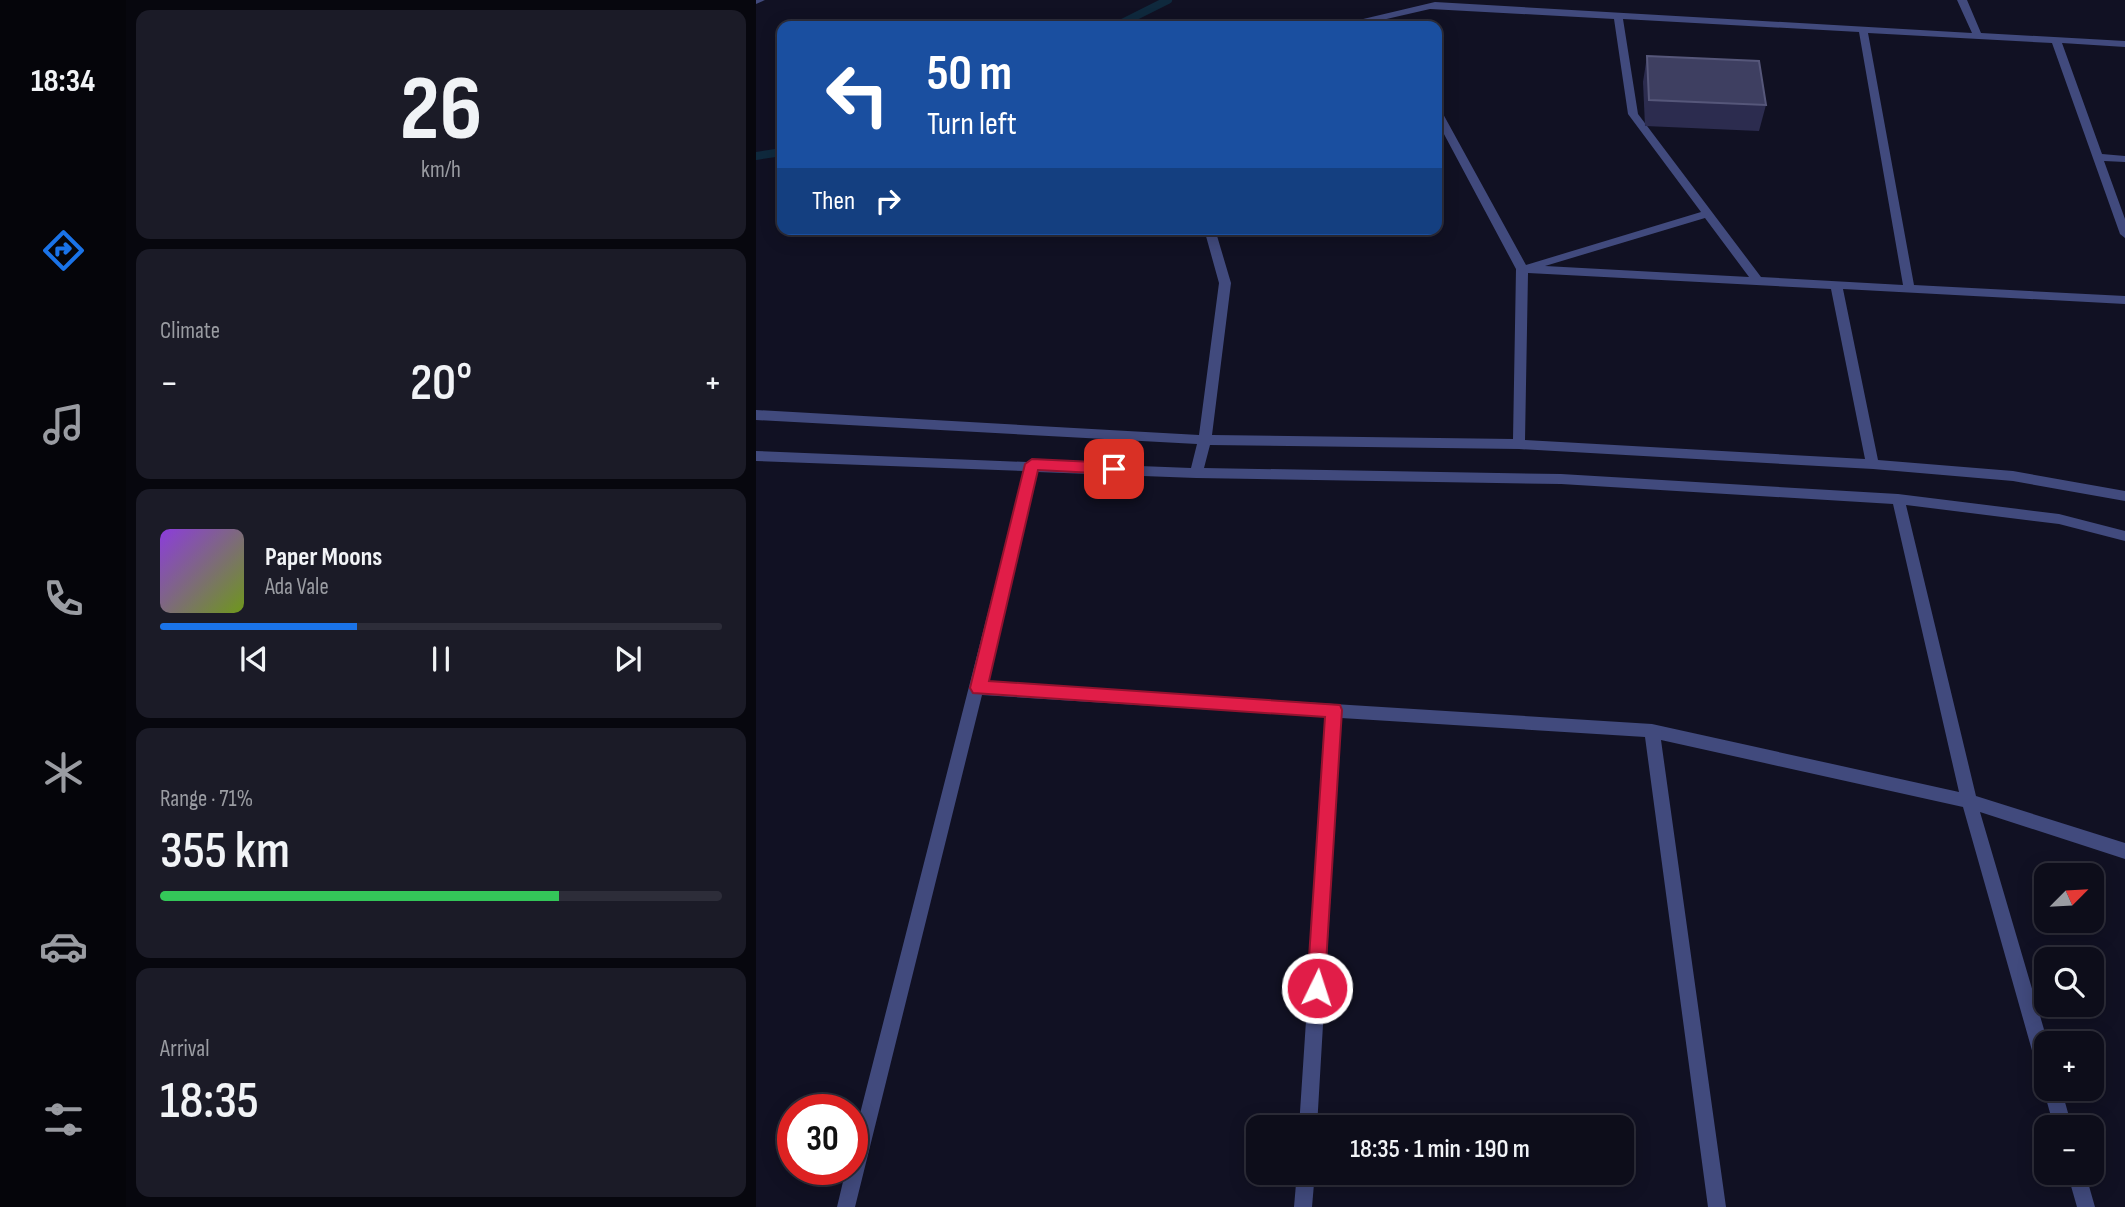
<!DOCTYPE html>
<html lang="en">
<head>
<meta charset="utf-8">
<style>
	:root { --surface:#0d0d1a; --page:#1b1b27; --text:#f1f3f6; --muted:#9a9ca2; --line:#2d2d39; --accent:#1a73e8 }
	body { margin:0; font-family:"Sofia Sans Condensed",sans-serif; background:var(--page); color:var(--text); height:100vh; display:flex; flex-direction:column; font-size:26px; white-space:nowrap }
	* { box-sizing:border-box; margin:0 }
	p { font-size:23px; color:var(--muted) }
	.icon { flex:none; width:38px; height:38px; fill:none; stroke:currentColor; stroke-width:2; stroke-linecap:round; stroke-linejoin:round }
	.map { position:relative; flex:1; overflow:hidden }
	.drawer { display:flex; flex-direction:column; gap:10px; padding:10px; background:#07070e; width:630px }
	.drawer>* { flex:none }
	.banner { position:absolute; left:21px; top:21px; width:665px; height:214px; border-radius:14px; box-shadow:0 4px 18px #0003,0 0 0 2px var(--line); background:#1a4fa0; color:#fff; overflow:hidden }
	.needle { width:46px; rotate:66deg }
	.fabs { position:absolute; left:1278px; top:863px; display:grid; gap:14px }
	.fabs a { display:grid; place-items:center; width:70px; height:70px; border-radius:14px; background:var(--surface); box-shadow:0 4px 18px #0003,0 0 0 2px var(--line); font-size:35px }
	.speed { position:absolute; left:21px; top:1094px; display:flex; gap:14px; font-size:35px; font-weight:700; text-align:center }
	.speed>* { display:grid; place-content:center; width:91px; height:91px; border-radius:50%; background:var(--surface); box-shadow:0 4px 18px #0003,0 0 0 2px var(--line); line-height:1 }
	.speed .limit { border:10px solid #d22; background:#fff; color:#111 }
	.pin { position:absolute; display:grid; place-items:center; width:60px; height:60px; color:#fff; margin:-30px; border-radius:14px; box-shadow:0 4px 10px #0006 }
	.me { position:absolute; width:77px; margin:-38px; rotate:4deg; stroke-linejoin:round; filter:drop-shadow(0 0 5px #0008) }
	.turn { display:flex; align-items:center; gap:24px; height:147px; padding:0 35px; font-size:32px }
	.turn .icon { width:91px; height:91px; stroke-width:2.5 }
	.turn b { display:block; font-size:49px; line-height:60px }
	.then { display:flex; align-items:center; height:66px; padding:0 35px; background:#0003; gap:14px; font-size:26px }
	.big { font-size:52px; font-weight:600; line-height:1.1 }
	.drawer .card { flex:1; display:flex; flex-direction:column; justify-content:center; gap:10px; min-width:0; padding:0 24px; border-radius:14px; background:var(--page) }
	.drawer .dial { align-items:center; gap:0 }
	.dial b { font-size:91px; line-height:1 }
	.song { display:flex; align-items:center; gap:21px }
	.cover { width:84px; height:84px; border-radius:10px; background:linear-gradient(135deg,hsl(270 70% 55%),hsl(80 70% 35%)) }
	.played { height:7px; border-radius:4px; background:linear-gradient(90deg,var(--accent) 35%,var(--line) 35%) }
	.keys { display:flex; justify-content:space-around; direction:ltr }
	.heat { display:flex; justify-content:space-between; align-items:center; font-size:38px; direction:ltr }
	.charge { height:10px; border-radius:5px; background:linear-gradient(90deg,#34c759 71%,var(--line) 0) }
	.trip { position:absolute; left:490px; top:1115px; width:388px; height:70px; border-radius:14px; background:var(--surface); box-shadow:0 4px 18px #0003,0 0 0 2px var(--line); font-weight:600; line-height:70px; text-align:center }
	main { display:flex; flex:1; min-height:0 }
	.tabs { display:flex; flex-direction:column; width:126px; justify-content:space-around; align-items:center; background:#05050a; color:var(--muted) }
	.tabs .icon { width:49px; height:49px }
	.tabs .current { color:var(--accent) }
	.tabs b { font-size:32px; color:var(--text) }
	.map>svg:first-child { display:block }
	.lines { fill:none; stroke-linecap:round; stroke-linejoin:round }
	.stream { stroke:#0f293d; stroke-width:8 }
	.street { fill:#414a7d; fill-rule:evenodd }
	.wall { fill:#2c2c4f }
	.building { fill:#3e3f61; stroke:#56577a; stroke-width:2 }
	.route { fill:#e11d48; stroke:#92132f; stroke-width:2 }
</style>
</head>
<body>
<main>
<nav class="tabs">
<b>18:34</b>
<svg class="icon current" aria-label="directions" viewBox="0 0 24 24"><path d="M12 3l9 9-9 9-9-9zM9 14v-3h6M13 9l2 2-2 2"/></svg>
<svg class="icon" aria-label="music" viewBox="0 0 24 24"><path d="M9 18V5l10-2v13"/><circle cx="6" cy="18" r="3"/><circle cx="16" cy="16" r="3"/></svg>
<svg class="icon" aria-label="phone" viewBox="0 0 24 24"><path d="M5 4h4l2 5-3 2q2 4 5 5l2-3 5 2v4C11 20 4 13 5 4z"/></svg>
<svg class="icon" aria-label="climate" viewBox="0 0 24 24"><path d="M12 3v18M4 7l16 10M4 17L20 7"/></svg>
<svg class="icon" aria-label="car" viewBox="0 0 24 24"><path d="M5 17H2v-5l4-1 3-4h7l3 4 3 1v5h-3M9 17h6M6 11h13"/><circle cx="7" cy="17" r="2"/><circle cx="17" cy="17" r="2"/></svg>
<svg class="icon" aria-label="filters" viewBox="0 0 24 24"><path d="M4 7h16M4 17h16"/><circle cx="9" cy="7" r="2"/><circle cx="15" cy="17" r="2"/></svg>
</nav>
<section class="drawer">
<div class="card dial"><b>26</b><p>km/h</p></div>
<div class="card"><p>Climate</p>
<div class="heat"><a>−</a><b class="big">20°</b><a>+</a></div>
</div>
<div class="card">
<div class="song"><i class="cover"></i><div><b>Paper Moons</b><p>Ada Vale</p></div></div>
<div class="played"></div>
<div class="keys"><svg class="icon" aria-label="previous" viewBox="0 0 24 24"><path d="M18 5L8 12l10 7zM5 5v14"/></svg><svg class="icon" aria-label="pause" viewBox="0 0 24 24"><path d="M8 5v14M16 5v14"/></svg><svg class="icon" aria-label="next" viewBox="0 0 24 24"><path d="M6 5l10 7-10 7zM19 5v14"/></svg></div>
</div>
<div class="card"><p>Range · 71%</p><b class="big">355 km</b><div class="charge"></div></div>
<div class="card"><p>Arrival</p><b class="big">18:35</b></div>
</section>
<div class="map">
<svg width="1369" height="1207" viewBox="0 0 1369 1207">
	<rect width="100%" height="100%" fill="#111123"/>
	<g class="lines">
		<g class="stream">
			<path d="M360 26 412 0"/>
			<path d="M0 156 26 152"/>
		</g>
		<g class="street">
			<path d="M0 0H9L0 4Z"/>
			<path d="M1201 0H1211L1225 33 1369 41V47L1306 43 1346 154 1369 156V162L1348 161 1369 219V238L1364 234 1296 43 1112 33 1158 285 1369 296V304L1087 289 1122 460 1257 471 1369 491V501L1257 481 1117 469 763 449 454 445 448 468 805 474 1142 494 1303 514 1369 531V541L1303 524 1150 505 1220 796 1369 843V859L1224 812 1292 1043H1290V1077L1284 1074 1281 1068 1207 807 905 740 970 1207H952L889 737 585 718 561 1127H543L570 717 226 695 99 1207H81L90 1169H96V1145L268 471 0 461V451L271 462 276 459 281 462 435 468 441 444 0 420V410L443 435 463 283 448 229H459L475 283 456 435 757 439 760 269 681 121V109L686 112 770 265 945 212 872 114 858 19 674 9 600 26H585L586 24 679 2 1216 33ZM867 19 1103 32 1147 285 1005 277 882 114ZM949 218 993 277 789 266ZM772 273 1075 289 1109 459 769 440ZM281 472 440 478 805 484 1137 504 1203 792 896 724 229 682Z"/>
			<path d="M1290 1082V1088H1305L1316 1127H1298L1287 1088Z"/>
			<path d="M541 1172H559L556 1207H538Z"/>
			<path d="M1311 1172H1329L1339 1207H1321Z"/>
		</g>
	</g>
	<path class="wall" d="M891 56 1010 105 1003 131 889 126 887 82Z"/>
	<path class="building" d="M891 56 1003 61 1010 105 893 100Z"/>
	<path class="route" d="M276 459 358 463 366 469 358 474 282 470 233 681 584 705 586 710 568 995 561 998 554 995 551 988 569 717 217 693 214 688 269 464Z"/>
</svg>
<div class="fabs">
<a><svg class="needle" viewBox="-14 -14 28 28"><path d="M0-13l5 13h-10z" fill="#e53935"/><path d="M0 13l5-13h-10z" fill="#9a9ca2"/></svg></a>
<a><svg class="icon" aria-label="search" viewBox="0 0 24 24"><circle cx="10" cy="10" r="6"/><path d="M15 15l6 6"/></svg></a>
<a>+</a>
<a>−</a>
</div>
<div class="speed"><div class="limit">30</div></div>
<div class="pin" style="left:358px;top:469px;background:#d93025"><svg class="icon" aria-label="arrive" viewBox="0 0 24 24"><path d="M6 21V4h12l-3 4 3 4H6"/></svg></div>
<svg class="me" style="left:561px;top:988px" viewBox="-20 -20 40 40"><circle r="17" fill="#e11d48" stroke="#fff" stroke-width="3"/><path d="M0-11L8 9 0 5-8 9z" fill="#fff"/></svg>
<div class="trip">18:35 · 1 min · 190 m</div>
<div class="banner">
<div class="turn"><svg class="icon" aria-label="left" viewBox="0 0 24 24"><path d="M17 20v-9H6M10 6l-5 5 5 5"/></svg><div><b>50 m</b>Turn left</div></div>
<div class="then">Then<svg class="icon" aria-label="right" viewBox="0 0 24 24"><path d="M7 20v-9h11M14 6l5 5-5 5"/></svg></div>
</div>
</div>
</main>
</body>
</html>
